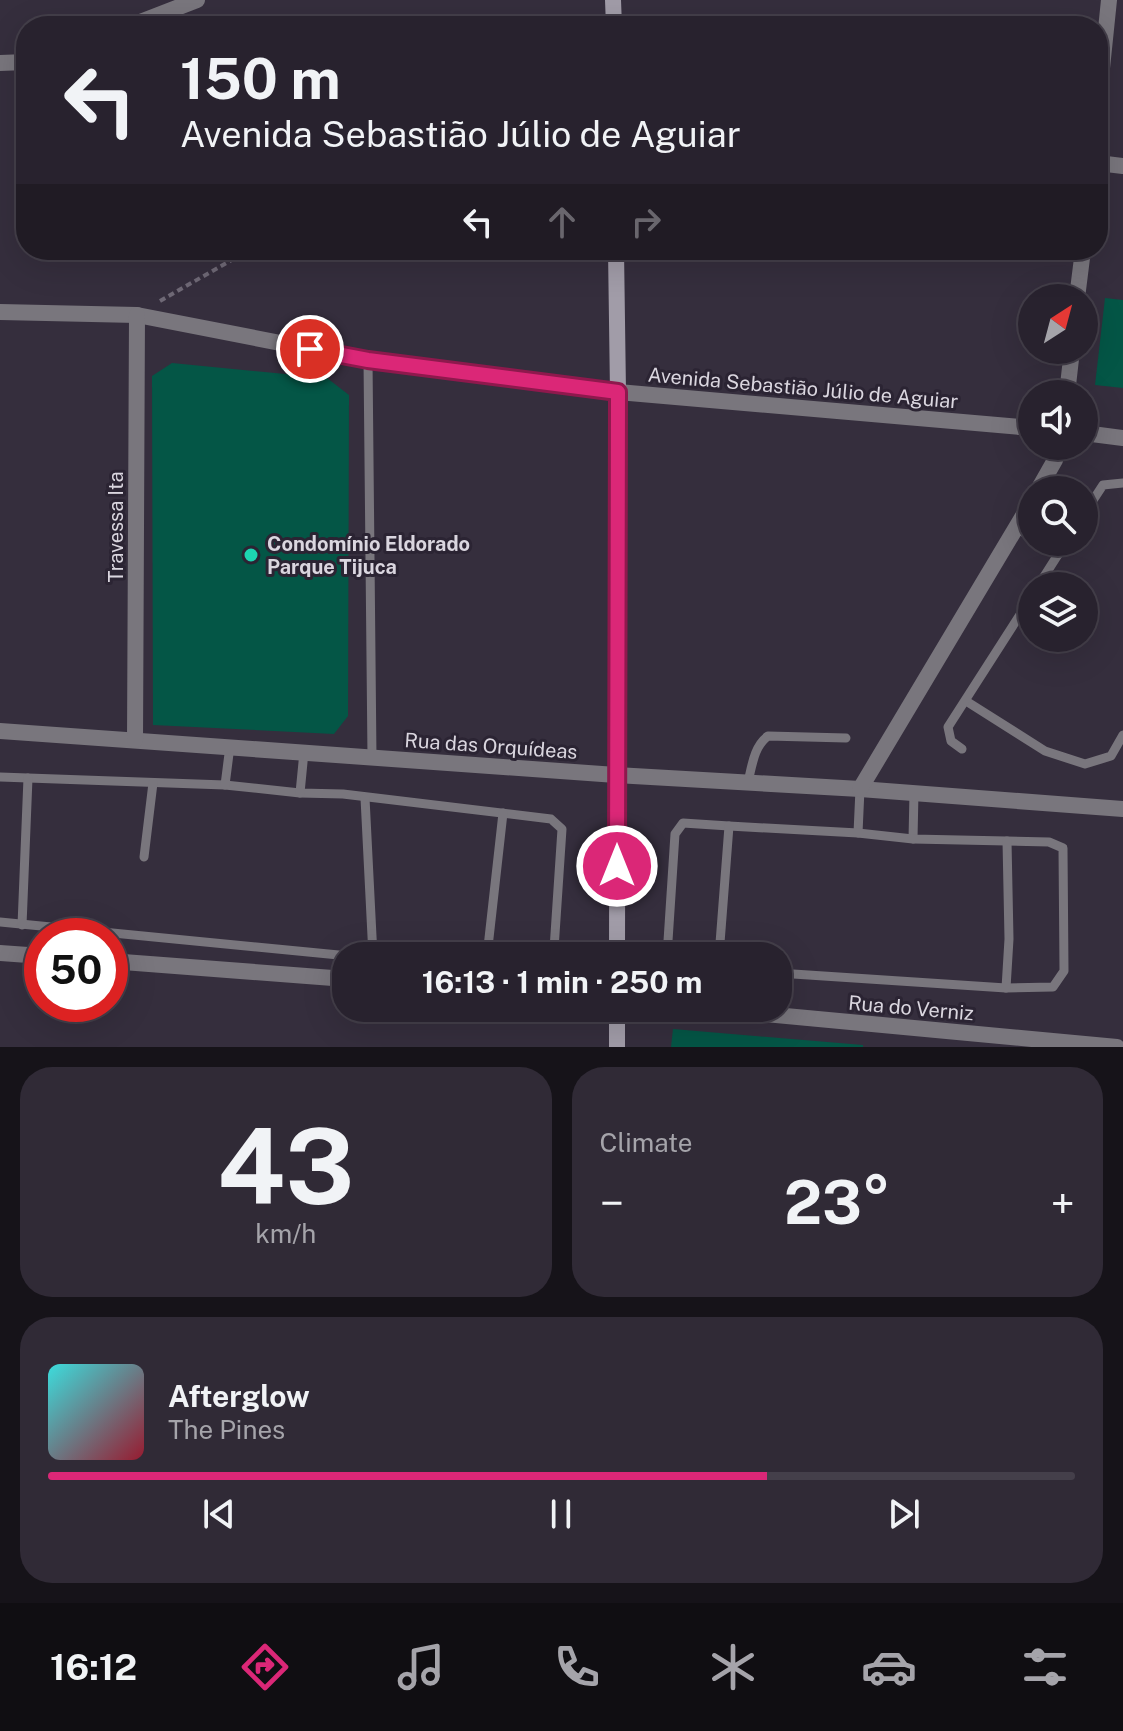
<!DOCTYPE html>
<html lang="en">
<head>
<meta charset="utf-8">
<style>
	:root { --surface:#28222e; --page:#302a36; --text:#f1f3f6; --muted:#a5a4aa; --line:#443f4a; --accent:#db2777 }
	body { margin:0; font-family:"Public Sans",sans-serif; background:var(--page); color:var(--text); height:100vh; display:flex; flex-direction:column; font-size:30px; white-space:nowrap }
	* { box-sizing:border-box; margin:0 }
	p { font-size:26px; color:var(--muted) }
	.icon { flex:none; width:44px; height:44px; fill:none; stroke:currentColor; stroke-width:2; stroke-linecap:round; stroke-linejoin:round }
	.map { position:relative; height:1047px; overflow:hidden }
	.panel { display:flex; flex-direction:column; gap:20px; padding:20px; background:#161319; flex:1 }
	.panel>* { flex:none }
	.hud { position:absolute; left:16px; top:16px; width:1092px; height:244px; border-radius:32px; box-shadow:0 8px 32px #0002,0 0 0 2px var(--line); background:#28222e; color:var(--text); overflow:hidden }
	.needle { width:52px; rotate:36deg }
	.buttons { position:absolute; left:1018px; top:284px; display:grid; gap:16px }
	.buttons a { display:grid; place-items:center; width:80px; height:80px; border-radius:50%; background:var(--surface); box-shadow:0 8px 32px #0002,0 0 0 2px var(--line); font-size:40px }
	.speed { position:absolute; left:24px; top:918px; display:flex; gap:16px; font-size:40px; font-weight:700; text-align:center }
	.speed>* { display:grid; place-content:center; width:104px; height:104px; border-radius:50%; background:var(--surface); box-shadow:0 8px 32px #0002,0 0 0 2px var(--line); line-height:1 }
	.speed .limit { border:12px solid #d22; background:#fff; color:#111 }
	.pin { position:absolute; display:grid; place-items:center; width:68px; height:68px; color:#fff; margin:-34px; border:4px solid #fff; border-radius:50%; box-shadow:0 2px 8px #0007 }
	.me { position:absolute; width:88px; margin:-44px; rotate:0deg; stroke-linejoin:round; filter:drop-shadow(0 0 6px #0008) }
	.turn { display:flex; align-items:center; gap:28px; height:168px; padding:0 32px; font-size:36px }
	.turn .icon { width:104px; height:104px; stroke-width:2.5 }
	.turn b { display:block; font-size:56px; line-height:68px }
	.lanes { display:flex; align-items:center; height:76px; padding:0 32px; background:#0003; justify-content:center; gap:40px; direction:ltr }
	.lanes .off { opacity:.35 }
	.big { font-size:60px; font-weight:700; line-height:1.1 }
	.panel .card { flex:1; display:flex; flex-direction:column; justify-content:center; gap:12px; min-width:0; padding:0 28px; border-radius:32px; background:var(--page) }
	.panel .dial { align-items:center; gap:0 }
	.dial b { font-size:104px; line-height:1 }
	.song { display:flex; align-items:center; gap:24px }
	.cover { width:96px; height:96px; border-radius:12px; background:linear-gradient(135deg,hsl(180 70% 55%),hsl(350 70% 35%)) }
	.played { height:8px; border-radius:4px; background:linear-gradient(90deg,var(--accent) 70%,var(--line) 70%) }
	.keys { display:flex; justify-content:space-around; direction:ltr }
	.heat { display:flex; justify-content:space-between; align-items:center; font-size:44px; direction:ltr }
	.panel .tiles { flex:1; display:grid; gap:20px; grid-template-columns:1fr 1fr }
	.card:last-child { grid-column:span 2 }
	.trip { position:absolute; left:332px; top:942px; width:460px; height:80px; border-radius:32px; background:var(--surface); box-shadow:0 8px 32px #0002,0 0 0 2px var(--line); font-weight:700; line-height:80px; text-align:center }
	.dock { display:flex; height:128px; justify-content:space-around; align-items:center; background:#100e12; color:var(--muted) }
	.dock .icon { width:56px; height:56px }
	.dock .on { color:var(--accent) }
	.dock b { font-size:36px; color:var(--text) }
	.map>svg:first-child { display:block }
	.building { fill:#045646 }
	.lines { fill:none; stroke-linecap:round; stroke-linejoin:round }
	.path { stroke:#6f6976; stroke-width:4; stroke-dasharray:6 4; stroke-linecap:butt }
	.lane { stroke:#79767d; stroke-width:9 }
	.street { stroke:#79767d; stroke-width:16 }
	.secondary { stroke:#a19ca8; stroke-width:16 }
	.route-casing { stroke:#8e194d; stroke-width:20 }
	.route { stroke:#db2777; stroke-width:14 }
	.poi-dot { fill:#1dd5b1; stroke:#2b2433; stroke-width:3 }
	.labels { text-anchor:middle; stroke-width:6; stroke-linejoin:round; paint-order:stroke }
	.street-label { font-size:20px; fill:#dad6df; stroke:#2b2433 }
	.poi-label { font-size:20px; font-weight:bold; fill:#dad6df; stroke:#2b2433; text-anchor:start }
</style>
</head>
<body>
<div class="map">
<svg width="1123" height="1047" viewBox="0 0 1123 1047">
	<rect width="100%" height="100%" fill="#352e3d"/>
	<g class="building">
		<path d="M1105 298 1123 300V388L1095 385Z"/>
		<path d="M172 363 327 378 349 395 348 716 334 734 153 725 152 376Z"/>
		<path d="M673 1029 863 1045V1047H671Z"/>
	</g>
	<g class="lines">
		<path class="path" d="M160 301 249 250"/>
		<g class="lane">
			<path d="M368 360 372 757"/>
			<path d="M1084 514 1103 485 1123 483"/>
			<path d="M1017 528 1032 538"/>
			<path d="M1039 542 1059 554"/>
			<path d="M1038 586 1066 542"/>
			<path d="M966 701 1045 751 1085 764 1111 756 1123 735"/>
			<path d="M962 749 951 741 948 727 1032 596"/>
			<path d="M0 777 225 785 300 793 343 794 551 819 562 829 554 949 546 956"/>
			<path d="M748 782C752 766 754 746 768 736L846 738"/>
			<path d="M225 785 230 746"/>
			<path d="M300 793 304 752"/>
			<path d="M365 798 373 956"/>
			<path d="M858 833 860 789"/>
			<path d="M913 839 914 793"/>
			<path d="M144 857 153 783"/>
			<path d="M0 922 349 956"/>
			<path d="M22 925 28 778"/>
			<path d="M487 956 503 813"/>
			<path d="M667 956 675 834 683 823 729 826"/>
			<path d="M719 956 729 826 858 833 913 839 1049 842 1063 848 1064 971 1053 987 1006 988"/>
			<path d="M778 973 1006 988 1009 939 1007 841"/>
		</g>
		<g class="street">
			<path d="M130 26 197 0"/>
			<path d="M0 63 26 62"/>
			<path d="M1098 107 1109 0"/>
			<path d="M1098 163 1123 166"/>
			<path d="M1077 298 1083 250"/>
			<path d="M0 312 137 315 368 360 618 392 1032 428"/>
			<path d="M1067 394 1072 350"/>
			<path d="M1084 433 1123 438"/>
			<path d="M1038 490 1055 460 1059 446"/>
			<path d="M0 731 616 775 860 789 1123 809"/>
			<path d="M135 740 137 315"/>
			<path d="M860 789 1032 501"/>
			<path d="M0 953 42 956"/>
			<path d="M110 961 346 979"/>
			<path d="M701 1008 1117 1047"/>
		</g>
		<g class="secondary">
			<path d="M613 0 614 26"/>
			<path d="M616 250 618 392 617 956"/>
			<path d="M617 1008V1047"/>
		</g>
	</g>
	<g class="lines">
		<defs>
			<path id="route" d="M310 349 368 360 618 392 617 866"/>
		</defs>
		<use href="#route" class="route-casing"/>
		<use href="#route" class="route"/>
	</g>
	<circle class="poi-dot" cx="251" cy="555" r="8"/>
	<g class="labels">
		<g class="street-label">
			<text transform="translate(803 388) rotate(5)" y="7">Avenida Sebastião Júlio de Aguiar</text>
			<text transform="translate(116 527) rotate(-90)" y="7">Travessa Ita</text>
			<text transform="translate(491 746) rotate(4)" y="7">Rua das Orquídeas</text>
			<text transform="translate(911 1008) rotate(5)" y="7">Rua do Verniz</text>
		</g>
		<g class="poi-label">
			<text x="267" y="551">Condomínio Eldorado<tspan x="267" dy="23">Parque Tijuca</tspan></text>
		</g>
	</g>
</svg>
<div class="buttons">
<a><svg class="needle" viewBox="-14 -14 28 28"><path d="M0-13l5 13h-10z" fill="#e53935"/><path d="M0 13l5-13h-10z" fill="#a5a4aa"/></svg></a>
<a><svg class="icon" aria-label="sound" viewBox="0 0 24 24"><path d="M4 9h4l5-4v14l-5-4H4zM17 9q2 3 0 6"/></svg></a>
<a><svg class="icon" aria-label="search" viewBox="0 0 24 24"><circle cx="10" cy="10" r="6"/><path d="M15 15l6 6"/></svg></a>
<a><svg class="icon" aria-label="layers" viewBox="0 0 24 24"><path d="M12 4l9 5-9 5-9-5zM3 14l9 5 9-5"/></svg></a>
</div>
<div class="speed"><div class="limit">50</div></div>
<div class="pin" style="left:310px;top:349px;background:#d93025"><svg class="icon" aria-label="arrive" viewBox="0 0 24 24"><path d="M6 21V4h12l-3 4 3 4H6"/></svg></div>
<svg class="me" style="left:617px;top:866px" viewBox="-20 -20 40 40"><circle r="17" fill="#db2777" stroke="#fff" stroke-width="3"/><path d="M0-11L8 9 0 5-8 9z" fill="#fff"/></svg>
<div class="trip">16:13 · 1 min · 250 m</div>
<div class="hud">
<div class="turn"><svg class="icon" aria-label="left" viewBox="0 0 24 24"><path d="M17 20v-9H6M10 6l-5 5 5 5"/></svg><div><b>150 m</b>Avenida Sebastião Júlio de Aguiar</div></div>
<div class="lanes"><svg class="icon" aria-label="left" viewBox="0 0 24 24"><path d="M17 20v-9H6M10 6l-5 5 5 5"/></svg><svg class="icon off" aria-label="ahead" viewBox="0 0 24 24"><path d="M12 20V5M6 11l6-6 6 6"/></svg><svg class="icon off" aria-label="right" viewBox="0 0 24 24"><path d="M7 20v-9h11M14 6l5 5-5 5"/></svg></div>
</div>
</div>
<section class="panel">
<div class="tiles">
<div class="card dial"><b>43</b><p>km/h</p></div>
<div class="card"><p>Climate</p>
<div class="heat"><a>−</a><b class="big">23°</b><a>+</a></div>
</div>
<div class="card">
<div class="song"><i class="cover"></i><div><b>Afterglow</b><p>The Pines</p></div></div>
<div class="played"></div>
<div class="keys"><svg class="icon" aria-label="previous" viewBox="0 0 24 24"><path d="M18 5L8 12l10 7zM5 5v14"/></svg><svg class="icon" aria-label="pause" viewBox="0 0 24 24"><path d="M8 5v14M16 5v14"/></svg><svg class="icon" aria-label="next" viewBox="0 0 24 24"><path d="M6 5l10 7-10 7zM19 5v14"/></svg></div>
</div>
</div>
</section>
<nav class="dock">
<b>16:12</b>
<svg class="icon on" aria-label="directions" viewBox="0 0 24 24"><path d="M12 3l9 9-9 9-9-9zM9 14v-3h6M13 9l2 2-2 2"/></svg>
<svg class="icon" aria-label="music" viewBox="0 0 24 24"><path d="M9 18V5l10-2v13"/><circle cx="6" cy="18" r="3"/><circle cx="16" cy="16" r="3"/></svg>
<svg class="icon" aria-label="phone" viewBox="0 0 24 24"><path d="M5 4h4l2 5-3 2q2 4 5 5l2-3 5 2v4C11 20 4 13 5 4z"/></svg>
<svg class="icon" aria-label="climate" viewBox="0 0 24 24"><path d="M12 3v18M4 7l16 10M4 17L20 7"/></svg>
<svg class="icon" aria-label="car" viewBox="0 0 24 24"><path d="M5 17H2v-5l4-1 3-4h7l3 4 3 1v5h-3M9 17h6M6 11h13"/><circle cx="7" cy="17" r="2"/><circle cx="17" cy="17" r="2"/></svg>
<svg class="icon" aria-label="filters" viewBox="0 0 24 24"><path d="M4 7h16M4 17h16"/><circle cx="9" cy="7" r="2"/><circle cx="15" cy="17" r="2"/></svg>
</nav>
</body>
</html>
